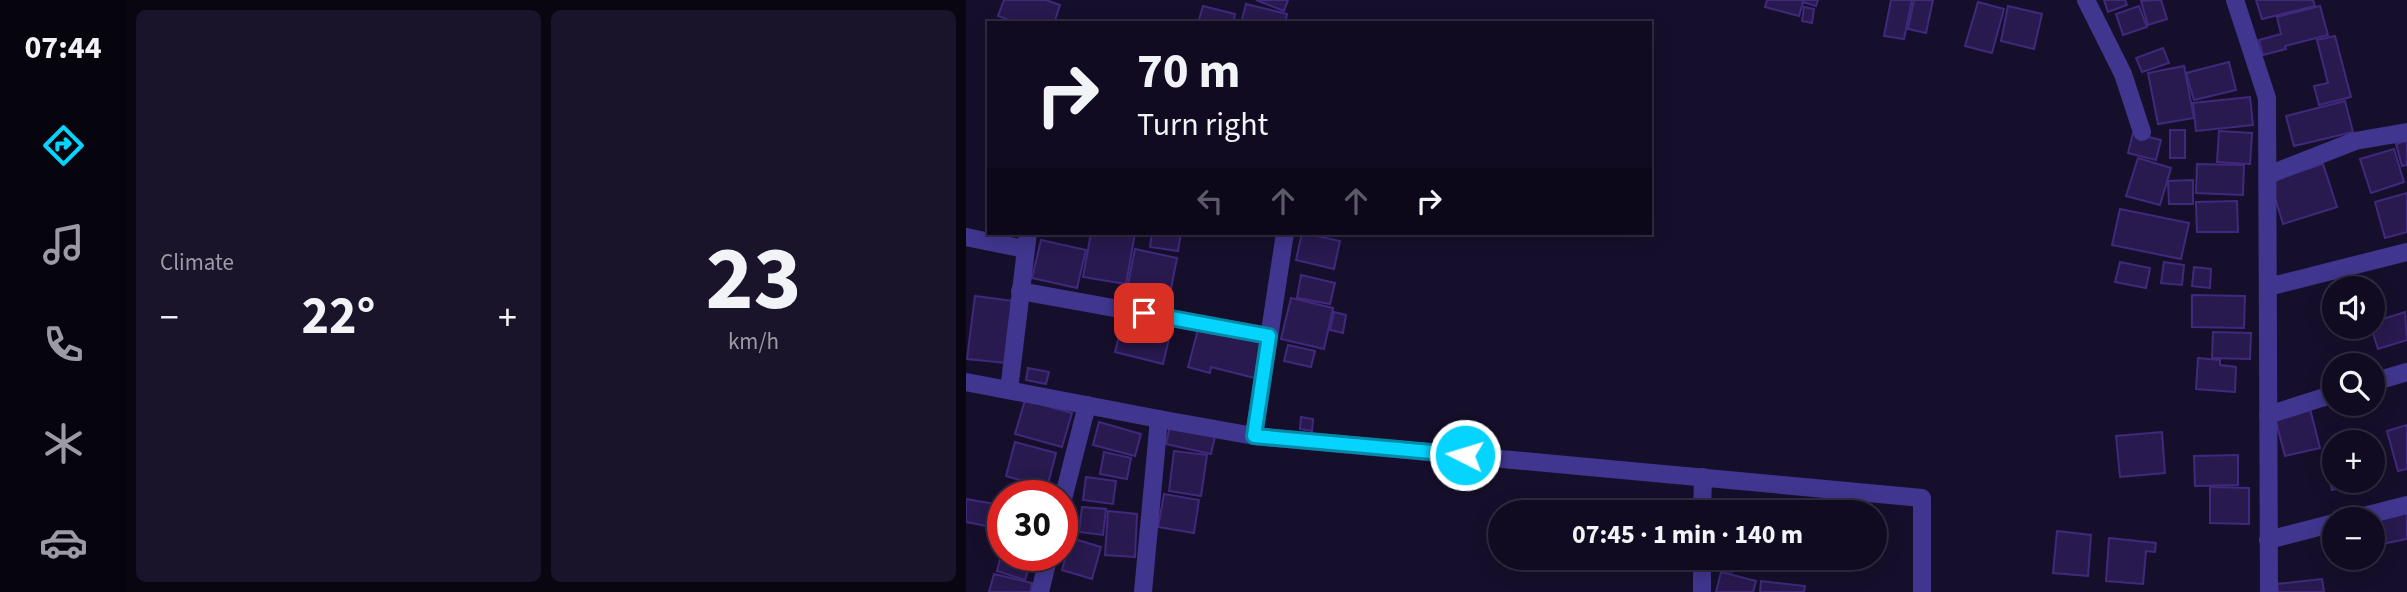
<!DOCTYPE html>
<html lang="en">
<head>
<meta charset="utf-8">
<style>
	:root { --surface:#100b21; --page:#19142a; --text:#f1f3f6; --muted:#9c9ba5; --line:#302b3f; --accent:#05d4ff }
	body { margin:0; font-family:"Source Sans 3",sans-serif; background:var(--page); color:var(--text); height:100vh; display:flex; flex-direction:column; font-size:26px; white-space:nowrap }
	* { box-sizing:border-box; margin:0 }
	p { font-size:23px; color:var(--muted) }
	.icon { flex:none; width:38px; height:38px; fill:none; stroke:currentColor; stroke-width:2; stroke-linecap:round; stroke-linejoin:round }
	.map { position:relative; flex:1; overflow:hidden }
	.panel { display:flex; flex-direction:column; gap:10px; padding:10px; background:#090612; width:840px }
	.panel>* { flex:none }
	.guide { position:absolute; left:21px; top:21px; width:665px; height:214px; border-radius:0px; box-shadow:0 4px 18px #0003,0 0 0 2px var(--line); background:#100b21; color:var(--text); overflow:hidden }
	.tools { position:absolute; left:1356px; top:276px; display:grid; gap:14px }
	.tools a { display:grid; place-items:center; width:63px; height:63px; border-radius:50%; background:var(--surface); box-shadow:0 4px 18px #0003,0 0 0 2px var(--line); font-size:35px }
	.speed { position:absolute; left:21px; top:480px; display:flex; gap:14px; font-size:35px; font-weight:700; text-align:center }
	.speed>* { display:grid; place-content:center; width:91px; height:91px; border-radius:50%; background:var(--surface); box-shadow:0 4px 18px #0003,0 0 0 2px var(--line); line-height:1 }
	.speed .limit { border:10px solid #d22; background:#fff; color:#111 }
	.pin { position:absolute; display:grid; place-items:center; width:60px; height:60px; color:#fff; margin:-30px; border-radius:14px; box-shadow:0 4px 10px #0006 }
	.me { position:absolute; width:77px; margin:-38px; rotate:275deg; stroke-linejoin:round; filter:drop-shadow(0 0 5px #0008) }
	.turn { display:flex; align-items:center; gap:24px; height:147px; padding:0 35px; font-size:32px }
	.turn .icon { width:91px; height:91px; stroke-width:2.5 }
	.turn b { display:block; font-size:49px; line-height:60px }
	.lanes { display:flex; align-items:center; height:66px; padding:0 35px; background:#0003; justify-content:center; gap:35px; direction:ltr }
	.lanes .off { opacity:.35 }
	.big { font-size:52px; font-weight:700; line-height:1.1 }
	.panel .card { flex:1; display:flex; flex-direction:column; justify-content:center; gap:10px; min-width:0; padding:0 24px; border-radius:10px; background:var(--page) }
	.panel .dial { align-items:center; gap:0 }
	.dial b { font-size:91px; line-height:1 }
	.heat { display:flex; justify-content:space-between; align-items:center; font-size:38px; direction:ltr }
	.panel .tiles { flex:1; display:grid; gap:10px; grid-template-columns:repeat(2,1fr) }
	.trip { position:absolute; left:522px; top:500px; width:399px; height:70px; border-radius:35px; background:var(--surface); box-shadow:0 4px 18px #0003,0 0 0 2px var(--line); font-weight:700; line-height:70px; text-align:center }
	main { display:flex; flex:1; min-height:0 }
	.dock { display:flex; flex-direction:column; width:126px; justify-content:space-around; align-items:center; background:#06040d; color:var(--muted) }
	.dock .icon { width:49px; height:49px }
	.dock .selected { color:var(--accent) }
	.dock b { font-size:32px; color:var(--text) }
	.map>svg:first-child { display:block }
	.building { fill:#28194e; stroke:#40297c; stroke-width:2 }
	.lines { fill:none; stroke-linecap:round; stroke-linejoin:round }
	.minor { stroke:#40368f; stroke-width:18 }
	.route-casing { stroke:#038aa6; stroke-width:18 }
	.route { stroke:#05d4ff; stroke-width:12 }
</style>
</head>
<body>
<main>
<nav class="dock">
<b>07:44</b>
<svg class="icon selected" aria-label="directions" viewBox="0 0 24 24"><path d="M12 3l9 9-9 9-9-9zM9 14v-3h6M13 9l2 2-2 2"/></svg>
<svg class="icon" aria-label="music" viewBox="0 0 24 24"><path d="M9 18V5l10-2v13"/><circle cx="6" cy="18" r="3"/><circle cx="16" cy="16" r="3"/></svg>
<svg class="icon" aria-label="phone" viewBox="0 0 24 24"><path d="M5 4h4l2 5-3 2q2 4 5 5l2-3 5 2v4C11 20 4 13 5 4z"/></svg>
<svg class="icon" aria-label="climate" viewBox="0 0 24 24"><path d="M12 3v18M4 7l16 10M4 17L20 7"/></svg>
<svg class="icon" aria-label="car" viewBox="0 0 24 24"><path d="M5 17H2v-5l4-1 3-4h7l3 4 3 1v5h-3M9 17h6M6 11h13"/><circle cx="7" cy="17" r="2"/><circle cx="17" cy="17" r="2"/></svg>
</nav>
<section class="panel">
<div class="tiles">
<div class="card"><p>Climate</p>
<div class="heat"><a>−</a><b class="big">22°</b><a>+</a></div>
</div>
<div class="card dial"><b>23</b><p>km/h</p></div>
</div>
</section>
<div class="map">
<svg width="1441" height="592" viewBox="0 0 1441 592">
	<rect width="100%" height="100%" fill="#160f2c"/>
	<g class="building">
		<path d="M38 0H80L94 5 88 23H52L32 16Z"/>
		<path d="M290 0H322L318 11Z"/>
		<path d="M801 0H852L850 6 837 2 833 16 799 7Z"/>
		<path d="M925 0H946L938 39 918 36Z"/>
		<path d="M948 0H967L960 33 942 29Z"/>
		<path d="M1138 0H1159L1161 5 1142 12Z"/>
		<path d="M1195 0 1201 19 1182 25 1175 1Z"/>
		<path d="M1290 0H1347L1349 6 1296 19Z"/>
		<path d="M1012 2 1038 9 1026 53 999 46Z"/>
		<path d="M280 4 321 14 319 23H275Z"/>
		<path d="M237 6 269 14 267 23H232Z"/>
		<path d="M1042 6 1076 14 1068 49 1035 41Z"/>
		<path d="M1173 6 1181 27 1157 35 1150 14Z"/>
		<path d="M1354 6 1362 35 1319 46 1320 49 1297 55 1293 40 1315 34 1311 17Z"/>
		<path d="M838 7 848 9 846 23 836 21Z"/>
		<path d="M1369 36 1385 97 1353 105 1348 86 1362 83 1351 40Z"/>
		<path d="M1197 48 1203 63 1176 72 1170 58Z"/>
		<path d="M1263 62 1270 90 1228 100 1220 73Z"/>
		<path d="M1218 66 1228 118 1192 124 1182 73Z"/>
		<path d="M1284 97 1287 125 1230 131 1227 103Z"/>
		<path d="M1379 101 1387 132 1328 146 1320 116Z"/>
		<rect x="1204" y="130" width="15" height="28"/>
		<path d="M1253 131 1286 133 1284 164 1251 162Z"/>
		<path d="M1167 133 1195 140 1190 160 1162 153Z"/>
		<path d="M1441 141V165L1436 166 1430 144Z"/>
		<path d="M1428 149 1438 182 1405 193 1394 159Z"/>
		<path d="M1172 158 1205 168 1194 205 1160 196Z"/>
		<path d="M1231 164 1278 165 1277 195 1230 193Z"/>
		<path d="M1357 164 1371 207 1317 224 1304 181Z"/>
		<path d="M1227 180V204H1203L1202 181Z"/>
		<path d="M1441 193V232L1419 238 1409 202Z"/>
		<path d="M1271 201 1272 232H1231L1230 202Z"/>
		<path d="M1154 209 1223 223 1215 259 1146 245Z"/>
		<path d="M125 233H169L160 284 117 277Z"/>
		<path d="M186 233H215L212 251 184 247Z"/>
		<path d="M336 233 374 241 368 269 330 260Z"/>
		<path d="M75 240 120 250 111 288 66 278Z"/>
		<path d="M169 249 211 258 205 289 196 287 193 301 173 297 174 292 161 289Z"/>
		<path d="M1154 262 1184 268 1180 288 1149 282Z"/>
		<path d="M1198 262 1218 265 1216 285 1195 283Z"/>
		<path d="M1228 267 1245 269 1244 288 1226 286Z"/>
		<path d="M335 275 369 283 364 304 331 298Z"/>
		<path d="M1226 295 1279 296 1278 328 1226 327Z"/>
		<path d="M9 296 48 301 40 363 1 359Z"/>
		<path d="M325 298 367 308 358 349 315 339Z"/>
		<path d="M368 312 380 315 377 333 364 330Z"/>
		<path d="M1439 312 1441 340 1412 349 1405 327 1407 322Z"/>
		<path d="M158 315 206 326 197 364 149 352Z"/>
		<path d="M233 326 298 343 289 378 245 367 244 373 222 367Z"/>
		<path d="M1247 332 1285 333 1284 359 1246 358Z"/>
		<path d="M322 345 349 351 345 367 318 361Z"/>
		<path d="M1232 358 1254 360V365L1270 367 1269 392 1230 389Z"/>
		<path d="M62 368 83 372 80 384 60 380Z"/>
		<path d="M59 400 106 413 96 447 49 434Z"/>
		<path d="M1343 405 1354 448 1319 456 1308 414Z"/>
		<path d="M335 417 347 419 346 431 334 429Z"/>
		<path d="M133 422 175 434 169 456 127 445Z"/>
		<path d="M205 422 250 432 245 454 200 444Z"/>
		<path d="M1441 425V469L1432 471 1421 431Z"/>
		<path d="M1196 432 1199 473 1154 477 1150 436Z"/>
		<path d="M49 442 90 453 81 488 40 476Z"/>
		<path d="M208 451 241 455 235 496 203 491Z"/>
		<path d="M138 452 165 458 161 479 134 474Z"/>
		<path d="M1368 452V481H1400L1366 490 1357 455Z"/>
		<path d="M1272 455V485L1229 486 1228 456Z"/>
		<path d="M120 477 150 481 147 504 117 500Z"/>
		<path d="M1244 487 1283 488V524L1244 523Z"/>
		<path d="M198 494 233 500 228 533 192 527Z"/>
		<path d="M0 499 35 505 31 528 0 522Z"/>
		<path d="M116 507 140 509 137 535 113 532Z"/>
		<path d="M1441 509V539L1416 544 1411 515Z"/>
		<path d="M142 511 171 514 169 557 139 555Z"/>
		<path d="M1091 531 1125 535 1122 576 1087 573Z"/>
		<path d="M105 538 135 547 126 579 96 570Z"/>
		<path d="M1143 538 1190 543 1189 552 1180 551 1177 584 1140 581Z"/>
		<path d="M35 555 64 564 59 580 31 571Z"/>
		<path d="M745 558 769 560 766 572 743 567Z"/>
		<path d="M755 572 790 581 787 592H750Z"/>
		<path d="M28 574 66 583 64 592H23Z"/>
		<path d="M1356 579 1358 592H1312L1311 584Z"/>
		<path d="M795 581 839 586 838 592H794Z"/>
	</g>
	<g class="lines">
		<g class="minor">
			<path d="M1120 0 1157 74 1176 132"/>
			<path d="M1269 0 1301 98 1303 592"/>
			<path d="M1302 175 1389 141 1441 132"/>
			<path d="M0 237 59 249"/>
			<path d="M1302 287 1441 252"/>
			<path d="M54 291 303 336"/>
			<path d="M0 382 193 419 177 592"/>
			<path d="M1407 382 1441 372"/>
			<path d="M43 390 62 233"/>
			<path d="M1302 415 1368 394"/>
			<path d="M193 419 288 436 319 233"/>
			<path d="M288 436 956 498V592"/>
			<path d="M96 503 121 405"/>
			<path d="M736 513 737 477"/>
			<path d="M1382 520 1441 505"/>
			<path d="M1302 540 1368 523"/>
			<path d="M74 592 83 555"/>
			<path d="M736 592V558"/>
		</g>
	</g>
	<g class="lines">
		<defs>
			<path id="route" d="M178 313 303 336 288 436 499 455"/>
		</defs>
		<use href="#route" class="route-casing"/>
		<use href="#route" class="route"/>
	</g>
</svg>
<div class="tools">
<a><svg class="icon" aria-label="sound" viewBox="0 0 24 24"><path d="M4 9h4l5-4v14l-5-4H4zM17 9q2 3 0 6"/></svg></a>
<a><svg class="icon" aria-label="search" viewBox="0 0 24 24"><circle cx="10" cy="10" r="6"/><path d="M15 15l6 6"/></svg></a>
<a>+</a>
<a>−</a>
</div>
<div class="speed"><div class="limit">30</div></div>
<div class="pin" style="left:178px;top:313px;background:#d93025"><svg class="icon" aria-label="arrive" viewBox="0 0 24 24"><path d="M6 21V4h12l-3 4 3 4H6"/></svg></div>
<svg class="me" style="left:499px;top:455px" viewBox="-20 -20 40 40"><circle r="17" fill="#05d4ff" stroke="#fff" stroke-width="3"/><path d="M0-11L8 9 0 5-8 9z" fill="#fff"/></svg>
<div class="trip">07:45 · 1 min · 140 m</div>
<div class="guide">
<div class="turn"><svg class="icon" aria-label="right" viewBox="0 0 24 24"><path d="M7 20v-9h11M14 6l5 5-5 5"/></svg><div><b>70 m</b>Turn right</div></div>
<div class="lanes"><svg class="icon off" aria-label="left" viewBox="0 0 24 24"><path d="M17 20v-9H6M10 6l-5 5 5 5"/></svg><svg class="icon off" aria-label="ahead" viewBox="0 0 24 24"><path d="M12 20V5M6 11l6-6 6 6"/></svg><svg class="icon off" aria-label="ahead" viewBox="0 0 24 24"><path d="M12 20V5M6 11l6-6 6 6"/></svg><svg class="icon" aria-label="right" viewBox="0 0 24 24"><path d="M7 20v-9h11M14 6l5 5-5 5"/></svg></div>
</div>
</div>
</main>
</body>
</html>
